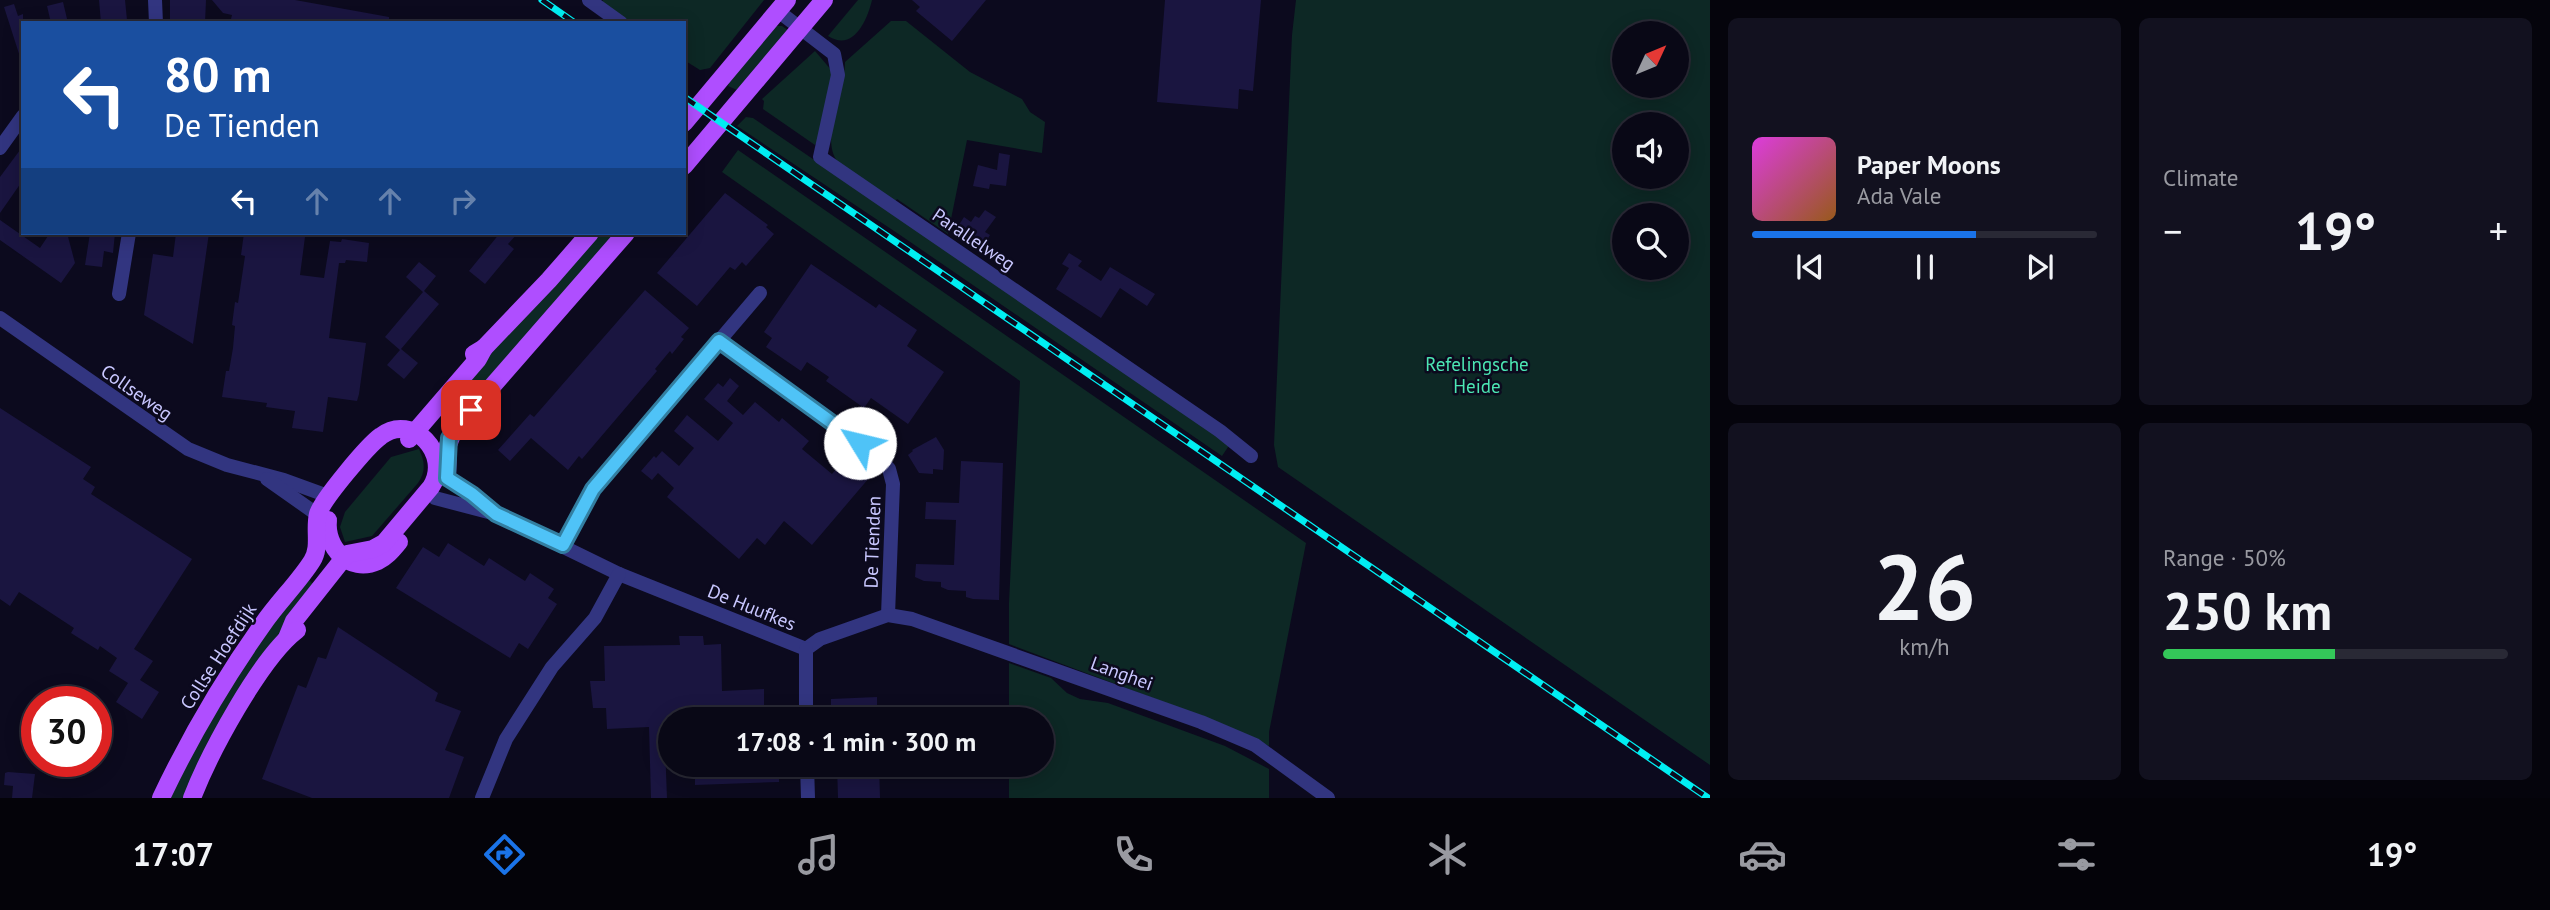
<!DOCTYPE html>
<html lang="en">
<head>
<meta charset="utf-8">
<style>
	:root { --surface:#090816; --page:#12111f; --text:#f1f3f6; --muted:#999aa1; --line:#292935; --accent:#1a73e8 }
	body { margin:0; font-family:"PT Sans",sans-serif; background:var(--page); color:var(--text); height:100vh; display:flex; flex-direction:column; font-size:26px; white-space:nowrap }
	* { box-sizing:border-box; margin:0 }
	p { font-size:23px; color:var(--muted) }
	.icon { flex:none; width:38px; height:38px; fill:none; stroke:currentColor; stroke-width:2; stroke-linecap:round; stroke-linejoin:round }
	.map { position:relative; flex:1; overflow:hidden }
	.drawer { display:flex; flex-direction:column; gap:18px; padding:18px; background:#05040c; width:840px }
	.drawer>* { flex:none }
	.guide { position:absolute; left:21px; top:21px; width:665px; height:214px; border-radius:0px; box-shadow:0 4px 18px #0003,0 0 0 2px var(--line); background:#1a4fa0; color:#fff; overflow:hidden }
	.needle { width:46px; rotate:46deg }
	.fabs { position:absolute; left:1612px; top:21px; display:grid; gap:14px }
	.fabs a { display:grid; place-items:center; width:77px; height:77px; border-radius:50%; background:var(--surface); box-shadow:0 4px 18px #0003,0 0 0 2px var(--line); font-size:35px }
	.speed { position:absolute; left:21px; top:686px; display:flex; gap:14px; font-size:35px; font-weight:700; text-align:center }
	.speed>* { display:grid; place-content:center; width:91px; height:91px; border-radius:50%; background:var(--surface); box-shadow:0 4px 18px #0003,0 0 0 2px var(--line); line-height:1 }
	.speed .limit { border:10px solid #d22; background:#fff; color:#111 }
	.pin { position:absolute; display:grid; place-items:center; width:60px; height:60px; color:#fff; margin:-30px; border-radius:14px; box-shadow:0 4px 10px #0006 }
	.me { position:absolute; width:77px; margin:-38px; rotate:306deg; stroke-linejoin:round; filter:drop-shadow(0 0 5px #0008) }
	.turn { display:flex; align-items:center; gap:24px; height:147px; padding:0 28px; font-size:32px }
	.turn .icon { width:91px; height:91px; stroke-width:2.5 }
	.turn b { display:block; font-size:49px; line-height:60px }
	.lanes { display:flex; align-items:center; height:66px; padding:0 28px; background:#0003; justify-content:center; gap:35px; direction:ltr }
	.lanes .off { opacity:.35 }
	.big { font-size:52px; font-weight:700; line-height:1.1 }
	.drawer .widget { flex:1; display:flex; flex-direction:column; justify-content:center; gap:10px; min-width:0; padding:0 24px; border-radius:10px; background:var(--page) }
	.drawer .dial { align-items:center; gap:0 }
	.dial b { font-size:91px; line-height:1 }
	.song { display:flex; align-items:center; gap:21px }
	.cover { width:84px; height:84px; border-radius:10px; background:linear-gradient(135deg,hsl(300 70% 55%),hsl(30 70% 35%)) }
	.played { height:7px; border-radius:4px; background:linear-gradient(90deg,var(--accent) 65%,var(--line) 65%) }
	.keys { display:flex; justify-content:space-around; direction:ltr }
	.heat { display:flex; justify-content:space-between; align-items:center; font-size:38px; direction:ltr }
	.charge { height:10px; border-radius:5px; background:linear-gradient(90deg,#34c759 50%,var(--line) 0) }
	.drawer .tiles { flex:1; display:grid; gap:18px; grid-template-columns:repeat(2,1fr) }
	.trip { position:absolute; left:658px; top:707px; width:396px; height:70px; border-radius:35px; background:var(--surface); box-shadow:0 4px 18px #0003,0 0 0 2px var(--line); font-weight:700; line-height:70px; text-align:center }
	.tab-bar { display:flex; height:112px; justify-content:space-around; align-items:center; background:#040309; color:var(--muted) }
	.tab-bar .icon { width:49px; height:49px }
	.tab-bar .on { color:var(--accent) }
	.tab-bar b { font-size:32px; color:var(--text) }
	main { display:flex; flex:1; min-height:0 }
	.map>svg:first-child { display:block }
	.green { fill:#0d2825; fill-rule:evenodd }
	.building { fill:#1a1540 }
	.lines { fill:none; stroke-linecap:round; stroke-linejoin:round }
	.minor { stroke:#323580; stroke-width:14 }
	.major { stroke:#af4eff; stroke-width:18 }
	.rail-casing { stroke:#00eef2; stroke-width:7 }
	.rail { stroke:#0c0a1e; stroke-width:4.5; stroke-dasharray:13; stroke-linecap:butt }
	.route-casing { stroke:#337fa1; stroke-width:18 }
	.route { stroke:#4fc3f7; stroke-width:12 }
	.labels { text-anchor:middle; stroke-width:5; stroke-linejoin:round; paint-order:stroke }
	.street-label { font-size:19px; fill:#c9c7ff; stroke:#0c0a1e }
	.park-label { font-size:19px; fill:#4ce6b3; stroke:#0c0a1e }
</style>
</head>
<body>
<main>
<div class="map">
<svg width="1710" height="798" viewBox="0 0 1710 798">
	<rect width="100%" height="100%" fill="#0c0a1e"/>
	<g class="green">
		<path d="M603 0H764L710 68 700 70 684 60V23H631L602 3Z"/>
		<path d="M858 0H872C867 21 853 52 828 36Z"/>
		<path d="M1296 0H1710V765L1278 467 1274 445 1292 35ZM1624 33H1676V86H1624ZM1624 124H1676V177H1624ZM1624 215H1676V268H1624Z"/>
		<path d="M891 21H906L970 72 1022 99 1030 112 1045 122 1042 153 967 140 948 234 897 199 894 203 837 161C820 137 845 91 845 62Z"/>
		<path d="M773 26H782L792 33 737 90 728 86 729 84 724 80Z"/>
		<path d="M815 51 832 71 821 135 815 145 763 109 764 101 762 99Z"/>
		<path d="M746 117 753 118 1230 444 1222 456 903 237 737 126Z"/>
		<path d="M738 150 1306 543 1269 732V746L1222 724 1009 644V603L1020 381 722 172Z"/>
		<path d="M599 233H615L460 414 447 403Z"/>
		<path d="M419 449C425 462 426 471 418 483L372 536 345 542 340 527 345 512 391 457Z"/>
		<path d="M309 580 315 586 255 666 209 739 186 798H167L184 762 263 631Z"/>
		<path d="M1009 663 1051 678 1067 693 1080 699 1108 703 1225 746 1269 769V798H1009V765H1041V719H1009Z"/>
	</g>
	<g class="building">
		<path d="M99 0H125L127 20 101 23Z"/>
		<path d="M170 0H206L205 23 170 22Z"/>
		<path d="M212 0H295L389 17V23H230L232 15 223 13Z"/>
		<path d="M912 0H986L952 41 916 11 920 7Z"/>
		<path d="M1165 0H1261L1253 91 1239 89 1238 109 1157 102Z"/>
		<path d="M63 2 68 23H51L47 6Z"/>
		<path d="M14 4 18 16 23 14V59L21 60 4 7Z"/>
		<path d="M23 146V180L0 213V177Z"/>
		<path d="M999 153 1010 155 1006 186 990 184 989 189 973 186 978 165 997 170Z"/>
		<path d="M725 193 768 225 766 227 774 234 746 266 742 262 735 270 730 267 697 306 657 273Z"/>
		<path d="M985 210 996 217 985 232 990 235 981 249 961 235 963 231 957 228 964 217 971 222 975 216 979 218Z"/>
		<path d="M0 220 40 248 50 233H67L75 263 61 283 0 240Z"/>
		<path d="M90 233H115L113 253 104 251 102 267 85 265Z"/>
		<path d="M176 233H209L193 344 144 315 153 254 173 257Z"/>
		<path d="M244 233H269L305 237 300 275 324 278 330 241 341 242 342 239 369 243 367 262 346 260 345 263H339L329 338 366 343 359 394 357 401 328 397 323 432 292 428 295 411 266 407 267 403 222 397 226 371H229L233 348 235 326 232 325 235 302 238 303 245 256 241 255Z"/>
		<path d="M500 233H518L508 244 514 249 485 284 469 271Z"/>
		<path d="M1069 253 1082 261 1078 266 1101 281 1110 267 1155 294 1147 306 1120 288 1101 318 1056 289 1069 268 1062 264Z"/>
		<path d="M419 262 436 276 424 291 439 304 401 349 418 363 404 379 387 365 400 350 385 337 423 292 406 277Z"/>
		<path d="M811 264 876 308 879 304 917 330 907 346 944 372 908 424 871 398 864 408 826 381 829 377 807 362 801 371 766 347 772 338 764 332Z"/>
		<path d="M645 290 689 328 681 337 684 339 672 354 670 351 655 369 657 371 582 459 579 456 568 470 531 438 510 461 498 450 530 414 534 417Z"/>
		<path d="M730 378 739 386 727 401 743 415 755 402 779 422 782 418 809 441 802 449 832 474 845 458 869 478 812 545 784 521 765 545 757 538 739 559 667 497 674 488 658 473 652 480 641 471 654 456 656 458 662 451 679 466 694 448 674 431 687 415 718 441 733 423 704 399 718 383 723 387Z"/>
		<path d="M0 408 91 467 83 479 95 487 91 494 192 559 134 649 153 661 140 680 159 692 142 719 116 702 128 683 109 671 117 658 100 646 98 650 71 633 74 628 19 592 10 606 0 599Z"/>
		<path d="M936 437 944 450 943 470 933 469V474L919 473 908 455 913 451 912 450Z"/>
		<path d="M961 461 1003 463 999 600 973 599 966 597V591L948 590 941 587V582L924 581 915 577 916 564 954 565 956 520 925 519 926 502 959 503Z"/>
		<path d="M448 543 484 566 489 558 525 581 530 573 554 589 548 598 557 604 528 649 519 643 510 658 396 588 423 547 439 557Z"/>
		<path d="M338 627 438 693 435 701 461 711 445 750 464 757 449 798H312L262 779 298 685 306 688 318 657 326 659Z"/>
		<path d="M679 636H703L704 645 721 644 722 691 764 689V708L778 707V719H664L667 798H651L649 727 607 729 606 708H593L590 681H605L604 646 680 645Z"/>
		<path d="M877 697V719H836L835 710 831 711V699Z"/>
		<path d="M695 765H779V782L695 785Z"/>
		<path d="M837 765H879L880 798H838Z"/>
		<path d="M8 772 35 774 32 798H12L13 786 4 785 5 773Z"/>
	</g>
	<g class="lines">
		<g class="minor">
			<path d="M155 0 156 23"/>
			<path d="M589 0 621 23"/>
			<path d="M778 11 834 54 838 75 820 157 1220 431 1251 456"/>
			<path d="M0 148 23 116"/>
			<path d="M119 294 129 233"/>
			<path d="M0 318 188 449 227 465 284 480 328 496"/>
			<path d="M719 341 880 458 889 469 893 484 888 615"/>
			<path d="M447 478 472 494 493 511"/>
			<path d="M267 479 318 515"/>
			<path d="M435 498 496 514 619 574 806 649"/>
			<path d="M563 545 593 489 760 293"/>
			<path d="M806 649 820 639 888 615 912 619 1201 722 1255 745 1328 798"/>
			<path d="M806 649V719"/>
			<path d="M807 765 808 798"/>
			<path d="M482 798 506 739 552 667 595 618 619 574"/>
		</g>
		<g class="major">
			<path d="M684 123 787 0"/>
			<path d="M684 166 824 0"/>
			<path d="M474 354 484 348 549 280 590 233"/>
			<path d="M409 439 478 359 484 348"/>
			<path d="M447 475 448 445 454 430 626 233"/>
			<path d="M328 520C325 547 349 574 378 561 387 557 393 549 399 542"/>
			<path d="M161 798C190 737 224 679 263 624 278 602 298 583 312 561 321 547 314 530 318 514 322 500 368 445 381 436 412 412 452 454 431 487L384 543 373 549 347 554 294 621 287 638"/>
			<path d="M192 798C209 754 260 658 297 630"/>
		</g>
		<defs>
			<g id="rail">
				<path d="M542 0 575 23"/>
				<path d="M684 97 1708 798"/>
			</g>
		</defs>
		<use href="#rail" class="rail-casing"/>
		<use href="#rail" class="rail"/>
	</g>
	<g class="lines">
		<defs>
			<path id="route" d="M471 410 449 438 447 478 472 494 496 514 563 545 593 489 719 341 860 443"/>
		</defs>
		<use href="#route" class="route-casing"/>
		<use href="#route" class="route"/>
	</g>
	<g class="labels">
		<g class="street-label">
			<text transform="translate(974 239) rotate(34)" y="7">Parallelweg</text>
			<text transform="translate(137 392) rotate(35)" y="7">Collseweg</text>
			<text transform="translate(872 542) rotate(-88)" y="7">De Tienden</text>
			<text transform="translate(752 607) rotate(22)" y="7">De Huufkes</text>
			<text transform="translate(218 656) rotate(-57)" y="7">Collse Hoefdijk</text>
			<text transform="translate(1122 673) rotate(20)" y="7">Langhei</text>
		</g>
		<g class="park-label">
			<text x="1477" y="371">Refelingsche<tspan x="1477" dy="22">Heide</tspan></text>
		</g>
	</g>
</svg>
<div class="fabs">
<a><svg class="needle" viewBox="-14 -14 28 28"><path d="M0-13l5 13h-10z" fill="#e53935"/><path d="M0 13l5-13h-10z" fill="#999aa1"/></svg></a>
<a><svg class="icon" aria-label="sound" viewBox="0 0 24 24"><path d="M4 9h4l5-4v14l-5-4H4zM17 9q2 3 0 6"/></svg></a>
<a><svg class="icon" aria-label="search" viewBox="0 0 24 24"><circle cx="10" cy="10" r="6"/><path d="M15 15l6 6"/></svg></a>
</div>
<div class="speed"><div class="limit">30</div></div>
<div class="pin" style="left:471px;top:410px;background:#d93025"><svg class="icon" aria-label="arrive" viewBox="0 0 24 24"><path d="M6 21V4h12l-3 4 3 4H6"/></svg></div>
<svg class="me" style="left:860px;top:443px" viewBox="-20 -20 40 40"><circle r="19" fill="#fff"/><path d="M0-13L10 11 0 6-10 11z" fill="#4fc3f7"/></svg>
<div class="trip">17:08 · 1 min · 300 m</div>
<div class="guide">
<div class="turn"><svg class="icon" aria-label="left" viewBox="0 0 24 24"><path d="M17 20v-9H6M10 6l-5 5 5 5"/></svg><div><b>80 m</b>De Tienden</div></div>
<div class="lanes"><svg class="icon" aria-label="left" viewBox="0 0 24 24"><path d="M17 20v-9H6M10 6l-5 5 5 5"/></svg><svg class="icon off" aria-label="ahead" viewBox="0 0 24 24"><path d="M12 20V5M6 11l6-6 6 6"/></svg><svg class="icon off" aria-label="ahead" viewBox="0 0 24 24"><path d="M12 20V5M6 11l6-6 6 6"/></svg><svg class="icon off" aria-label="right" viewBox="0 0 24 24"><path d="M7 20v-9h11M14 6l5 5-5 5"/></svg></div>
</div>
</div>
<section class="drawer">
<div class="tiles">
<div class="widget">
<div class="song"><i class="cover"></i><div><b>Paper Moons</b><p>Ada Vale</p></div></div>
<div class="played"></div>
<div class="keys"><svg class="icon" aria-label="previous" viewBox="0 0 24 24"><path d="M18 5L8 12l10 7zM5 5v14"/></svg><svg class="icon" aria-label="pause" viewBox="0 0 24 24"><path d="M8 5v14M16 5v14"/></svg><svg class="icon" aria-label="next" viewBox="0 0 24 24"><path d="M6 5l10 7-10 7zM19 5v14"/></svg></div>
</div>
<div class="widget"><p>Climate</p>
<div class="heat"><a>−</a><b class="big">19°</b><a>+</a></div>
</div>
<div class="widget dial"><b>26</b><p>km/h</p></div>
<div class="widget"><p>Range · 50%</p><b class="big">250 km</b><div class="charge"></div></div>
</div>
</section>
</main>
<nav class="tab-bar">
<b>17:07</b>
<svg class="icon on" aria-label="directions" viewBox="0 0 24 24"><path d="M12 3l9 9-9 9-9-9zM9 14v-3h6M13 9l2 2-2 2"/></svg>
<svg class="icon" aria-label="music" viewBox="0 0 24 24"><path d="M9 18V5l10-2v13"/><circle cx="6" cy="18" r="3"/><circle cx="16" cy="16" r="3"/></svg>
<svg class="icon" aria-label="phone" viewBox="0 0 24 24"><path d="M5 4h4l2 5-3 2q2 4 5 5l2-3 5 2v4C11 20 4 13 5 4z"/></svg>
<svg class="icon" aria-label="climate" viewBox="0 0 24 24"><path d="M12 3v18M4 7l16 10M4 17L20 7"/></svg>
<svg class="icon" aria-label="car" viewBox="0 0 24 24"><path d="M5 17H2v-5l4-1 3-4h7l3 4 3 1v5h-3M9 17h6M6 11h13"/><circle cx="7" cy="17" r="2"/><circle cx="17" cy="17" r="2"/></svg>
<svg class="icon" aria-label="filters" viewBox="0 0 24 24"><path d="M4 7h16M4 17h16"/><circle cx="9" cy="7" r="2"/><circle cx="15" cy="17" r="2"/></svg>
<b>19°</b>
</nav>
</body>
</html>
